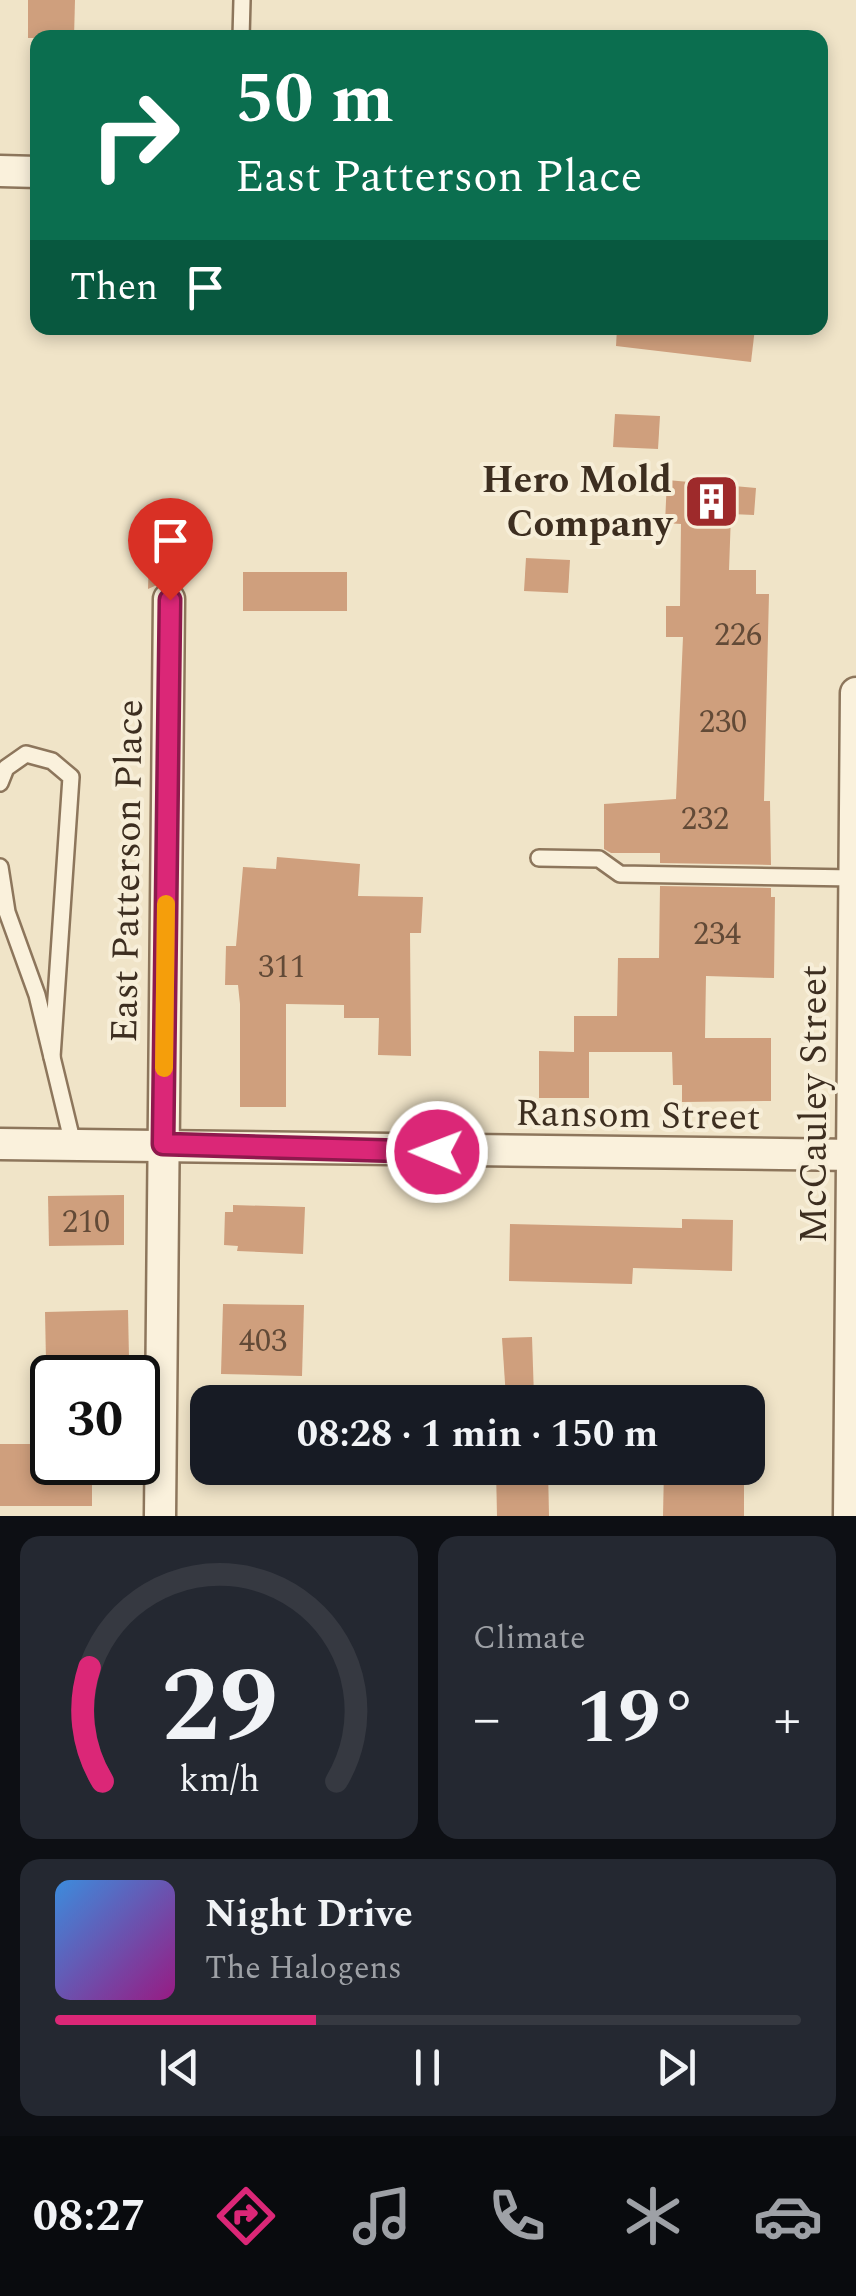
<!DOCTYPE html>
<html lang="en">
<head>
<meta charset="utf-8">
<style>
	:root { --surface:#171b24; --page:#242831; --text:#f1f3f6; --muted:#9ea1a6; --line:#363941; --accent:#db2777 }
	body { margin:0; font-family:Spectral,serif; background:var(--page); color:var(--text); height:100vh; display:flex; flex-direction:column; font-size:38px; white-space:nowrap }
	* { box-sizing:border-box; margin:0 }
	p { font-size:32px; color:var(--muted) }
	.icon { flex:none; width:55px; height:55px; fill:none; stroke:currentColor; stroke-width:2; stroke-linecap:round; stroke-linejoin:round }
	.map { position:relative; height:1516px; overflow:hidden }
	.sheet { display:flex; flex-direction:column; gap:20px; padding:20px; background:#0d0f14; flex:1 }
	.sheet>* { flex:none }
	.top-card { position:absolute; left:30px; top:30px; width:798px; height:305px; border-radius:20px; box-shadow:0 5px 15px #0003; background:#0b6e4f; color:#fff; overflow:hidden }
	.speed { position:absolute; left:30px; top:1355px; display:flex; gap:20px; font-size:50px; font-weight:700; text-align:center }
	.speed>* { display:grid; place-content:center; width:130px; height:130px; border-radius:50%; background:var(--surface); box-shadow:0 5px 15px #0003; line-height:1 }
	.speed .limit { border:5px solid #111; border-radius:15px; background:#fff; color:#111 }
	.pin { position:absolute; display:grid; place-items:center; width:85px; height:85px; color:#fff; margin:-102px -42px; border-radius:50% 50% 50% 0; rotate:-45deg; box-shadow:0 0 10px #0007 }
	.pin .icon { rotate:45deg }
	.me { position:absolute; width:110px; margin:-55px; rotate:271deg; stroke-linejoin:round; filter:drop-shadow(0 0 8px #0008) }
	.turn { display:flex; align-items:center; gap:35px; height:210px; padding:0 40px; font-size:45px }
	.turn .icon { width:130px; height:130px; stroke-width:2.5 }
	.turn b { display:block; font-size:70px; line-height:85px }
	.then { display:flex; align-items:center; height:95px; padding:0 40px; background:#0003; gap:20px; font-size:38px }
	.big { font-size:75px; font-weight:700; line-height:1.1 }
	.sheet .widget { flex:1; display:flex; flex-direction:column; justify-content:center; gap:15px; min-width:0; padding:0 35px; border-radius:20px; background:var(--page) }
	.sheet .dial { align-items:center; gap:0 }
	.dial svg { height:260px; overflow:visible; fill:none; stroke:var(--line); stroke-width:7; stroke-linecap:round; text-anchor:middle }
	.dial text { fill:var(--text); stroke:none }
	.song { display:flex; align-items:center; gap:30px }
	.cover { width:120px; height:120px; border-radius:15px; background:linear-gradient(135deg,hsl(210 70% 55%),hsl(310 70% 35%)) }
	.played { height:10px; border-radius:5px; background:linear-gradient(90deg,var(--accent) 35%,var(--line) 35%) }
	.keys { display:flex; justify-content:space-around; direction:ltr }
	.heat { display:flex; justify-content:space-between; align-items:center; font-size:55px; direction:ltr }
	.sheet .tiles { flex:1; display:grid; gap:20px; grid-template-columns:1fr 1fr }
	.widget:last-child { grid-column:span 2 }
	.trip { position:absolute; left:190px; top:1385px; width:575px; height:100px; border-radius:20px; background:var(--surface); box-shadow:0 5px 15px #0003; font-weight:700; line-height:100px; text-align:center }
	.tabs { display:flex; height:160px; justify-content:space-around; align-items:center; background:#090b0e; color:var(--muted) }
	.tabs .icon { width:70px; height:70px }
	.tabs .current { color:var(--accent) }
	.tabs b { font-size:45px; color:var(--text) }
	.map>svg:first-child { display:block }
	.building { fill:#cf9f7d }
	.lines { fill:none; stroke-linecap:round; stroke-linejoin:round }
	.service-casing { stroke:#8d765c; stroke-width:20 }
	.minor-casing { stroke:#8d765c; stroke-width:35 }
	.service { stroke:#faf1dc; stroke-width:15 }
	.minor { stroke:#faf1dc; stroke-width:30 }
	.route-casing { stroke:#8e194d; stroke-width:25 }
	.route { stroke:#db2777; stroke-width:18 }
	.slow { stroke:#f59e0b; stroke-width:18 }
	.labels { text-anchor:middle; stroke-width:8; stroke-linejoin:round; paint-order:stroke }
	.number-label { font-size:32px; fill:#624a37 }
	.poi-label { font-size:38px; font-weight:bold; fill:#3d2e20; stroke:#f7eed8; text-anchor:end }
	.street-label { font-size:38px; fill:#3d2e20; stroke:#f7eed8 }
</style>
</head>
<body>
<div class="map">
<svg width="856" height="1516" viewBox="0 0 856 1516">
	<rect width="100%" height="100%" fill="#f0e4c8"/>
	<g class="building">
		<path d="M28 0H75L74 38H28Z"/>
		<path d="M617 328H755L751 362 616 346Z"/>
		<path d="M615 414 660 416 658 449 613 447Z"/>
		<path d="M667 480 756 488 754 515 731 514 729 570H756V594H769L764 801H770L771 865 660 863V853H611L604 849V804L676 799 683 637H666V606H680L681 524 665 523Z"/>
		<path d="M149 557 183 558 182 586 168 580 148 589Z"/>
		<path d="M526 558 570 560 568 593 524 591Z"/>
		<rect x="243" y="572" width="104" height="39"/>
		<path d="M277 857 360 864 358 896 423 897 421 933H410L411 1056 378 1055 379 1018H344V1005L286 1004V1107H240V1004L238 985H225L226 946H236L243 867 276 869Z"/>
		<path d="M660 886 771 888V897H775L774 978 706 976 705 1038H771V1101L682 1102V1085H673L672 1052H589V1098H539V1051L574 1052V1016H617L618 958H659Z"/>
		<path d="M124 1195V1245L49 1246 48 1196Z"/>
		<path d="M233 1205 305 1207 303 1254 237 1251 238 1246 224 1245 225 1212H233Z"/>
		<path d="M682 1219 733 1220 732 1271 633 1268 632 1284 509 1281 510 1224 682 1228Z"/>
		<path d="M223 1304 304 1305 302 1376 221 1374Z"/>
		<path d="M128 1310 129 1358 46 1361 45 1312Z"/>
		<path d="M532 1337 534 1397 506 1398 502 1338Z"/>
		<path d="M0 1444H52V1462H92V1506H0Z"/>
		<path d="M548 1468 549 1516H497L496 1469Z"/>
		<path d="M664 1468H744V1516H663Z"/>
	</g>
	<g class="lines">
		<defs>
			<g id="service">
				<path d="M241 38 242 0"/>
				<path d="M0 783 6 768 26 754 52 761 71 777 52 1057"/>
				<path d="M539 858 599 859 620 874 854 878"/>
				<path d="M0 867 7 912 37 995 73 1144"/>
			</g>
			<g id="minor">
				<path d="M0 171 38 172"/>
				<path d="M0 1144 856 1155"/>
				<path d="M160 1516 169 599"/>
				<path d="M849 1516 856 693"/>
			</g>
		</defs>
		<use href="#service" class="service-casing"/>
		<use href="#minor" class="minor-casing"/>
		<use href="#service" class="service"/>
		<use href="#minor" class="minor"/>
	</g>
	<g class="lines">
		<defs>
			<path id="route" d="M170 600 163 1144 437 1152"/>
		</defs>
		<use href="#route" class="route-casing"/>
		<use href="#route" class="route"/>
		<path class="slow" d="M164 1068 166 904"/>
	</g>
	<defs>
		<symbol id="building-square" viewBox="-11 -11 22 22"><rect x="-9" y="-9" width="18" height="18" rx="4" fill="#9e2a2b" stroke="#f7eed8"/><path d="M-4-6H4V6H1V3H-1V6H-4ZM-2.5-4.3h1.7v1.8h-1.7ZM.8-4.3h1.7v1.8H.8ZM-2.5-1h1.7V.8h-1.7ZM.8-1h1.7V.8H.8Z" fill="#fff"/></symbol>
	</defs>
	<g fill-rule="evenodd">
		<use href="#building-square" x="680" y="470" width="63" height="63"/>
	</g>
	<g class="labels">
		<g class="number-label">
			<text x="738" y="645">226</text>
			<text x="723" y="732">230</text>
			<text x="705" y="829">232</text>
			<text x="717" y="944">234</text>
			<text x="282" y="977">311</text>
			<text x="86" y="1232">210</text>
			<text x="263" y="1351">403</text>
		</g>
		<g class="poi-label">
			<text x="672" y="492">Hero Mold<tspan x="672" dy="44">Company</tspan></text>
		</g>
		<g class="street-label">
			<text transform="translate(126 871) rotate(-89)" y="13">East Patterson Place</text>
			<text transform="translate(813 1104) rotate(-90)" y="13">McCauley Street</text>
			<text transform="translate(638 1114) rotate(1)" y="13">Ransom Street</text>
		</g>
	</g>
</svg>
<div class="speed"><div class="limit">30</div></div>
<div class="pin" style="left:170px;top:600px;background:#d93025"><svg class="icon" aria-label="arrive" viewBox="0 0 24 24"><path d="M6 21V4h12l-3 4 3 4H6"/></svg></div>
<svg class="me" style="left:437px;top:1152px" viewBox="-20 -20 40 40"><circle r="17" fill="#db2777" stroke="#fff" stroke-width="3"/><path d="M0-11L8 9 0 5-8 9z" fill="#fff"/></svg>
<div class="trip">08:28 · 1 min · 150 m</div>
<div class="top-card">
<div class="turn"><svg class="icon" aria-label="right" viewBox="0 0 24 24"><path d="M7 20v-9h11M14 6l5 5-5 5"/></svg><div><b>50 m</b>East Patterson Place</div></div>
<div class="then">Then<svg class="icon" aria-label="arrive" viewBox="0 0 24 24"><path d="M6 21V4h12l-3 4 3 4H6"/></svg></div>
</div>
</div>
<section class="sheet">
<div class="tiles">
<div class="widget dial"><svg viewBox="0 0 100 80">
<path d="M14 69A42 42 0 1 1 86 69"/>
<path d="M14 69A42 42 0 0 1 10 34" stroke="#db2777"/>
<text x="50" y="56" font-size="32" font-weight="700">29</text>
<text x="50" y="72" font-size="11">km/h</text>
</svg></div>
<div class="widget"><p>Climate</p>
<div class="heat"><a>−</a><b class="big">19°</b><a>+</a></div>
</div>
<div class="widget">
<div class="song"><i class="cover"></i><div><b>Night Drive</b><p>The Halogens</p></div></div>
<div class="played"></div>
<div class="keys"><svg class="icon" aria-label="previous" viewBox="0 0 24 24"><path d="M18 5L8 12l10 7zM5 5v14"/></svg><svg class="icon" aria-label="pause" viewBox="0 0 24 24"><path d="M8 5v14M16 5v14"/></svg><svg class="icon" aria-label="next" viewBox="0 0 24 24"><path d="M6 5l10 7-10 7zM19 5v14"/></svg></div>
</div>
</div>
</section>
<nav class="tabs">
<b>08:27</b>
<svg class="icon current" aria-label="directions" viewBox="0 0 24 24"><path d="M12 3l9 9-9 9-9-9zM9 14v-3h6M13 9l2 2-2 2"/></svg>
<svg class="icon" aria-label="music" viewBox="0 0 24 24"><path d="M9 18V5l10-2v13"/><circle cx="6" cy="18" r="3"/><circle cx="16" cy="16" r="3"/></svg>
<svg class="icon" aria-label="phone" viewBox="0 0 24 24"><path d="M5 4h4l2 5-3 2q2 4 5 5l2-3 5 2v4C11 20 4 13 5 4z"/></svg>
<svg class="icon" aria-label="climate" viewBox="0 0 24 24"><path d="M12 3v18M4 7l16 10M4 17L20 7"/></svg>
<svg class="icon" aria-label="car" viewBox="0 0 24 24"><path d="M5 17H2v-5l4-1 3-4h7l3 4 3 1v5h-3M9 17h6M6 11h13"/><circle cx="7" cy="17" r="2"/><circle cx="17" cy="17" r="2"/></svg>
</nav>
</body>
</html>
